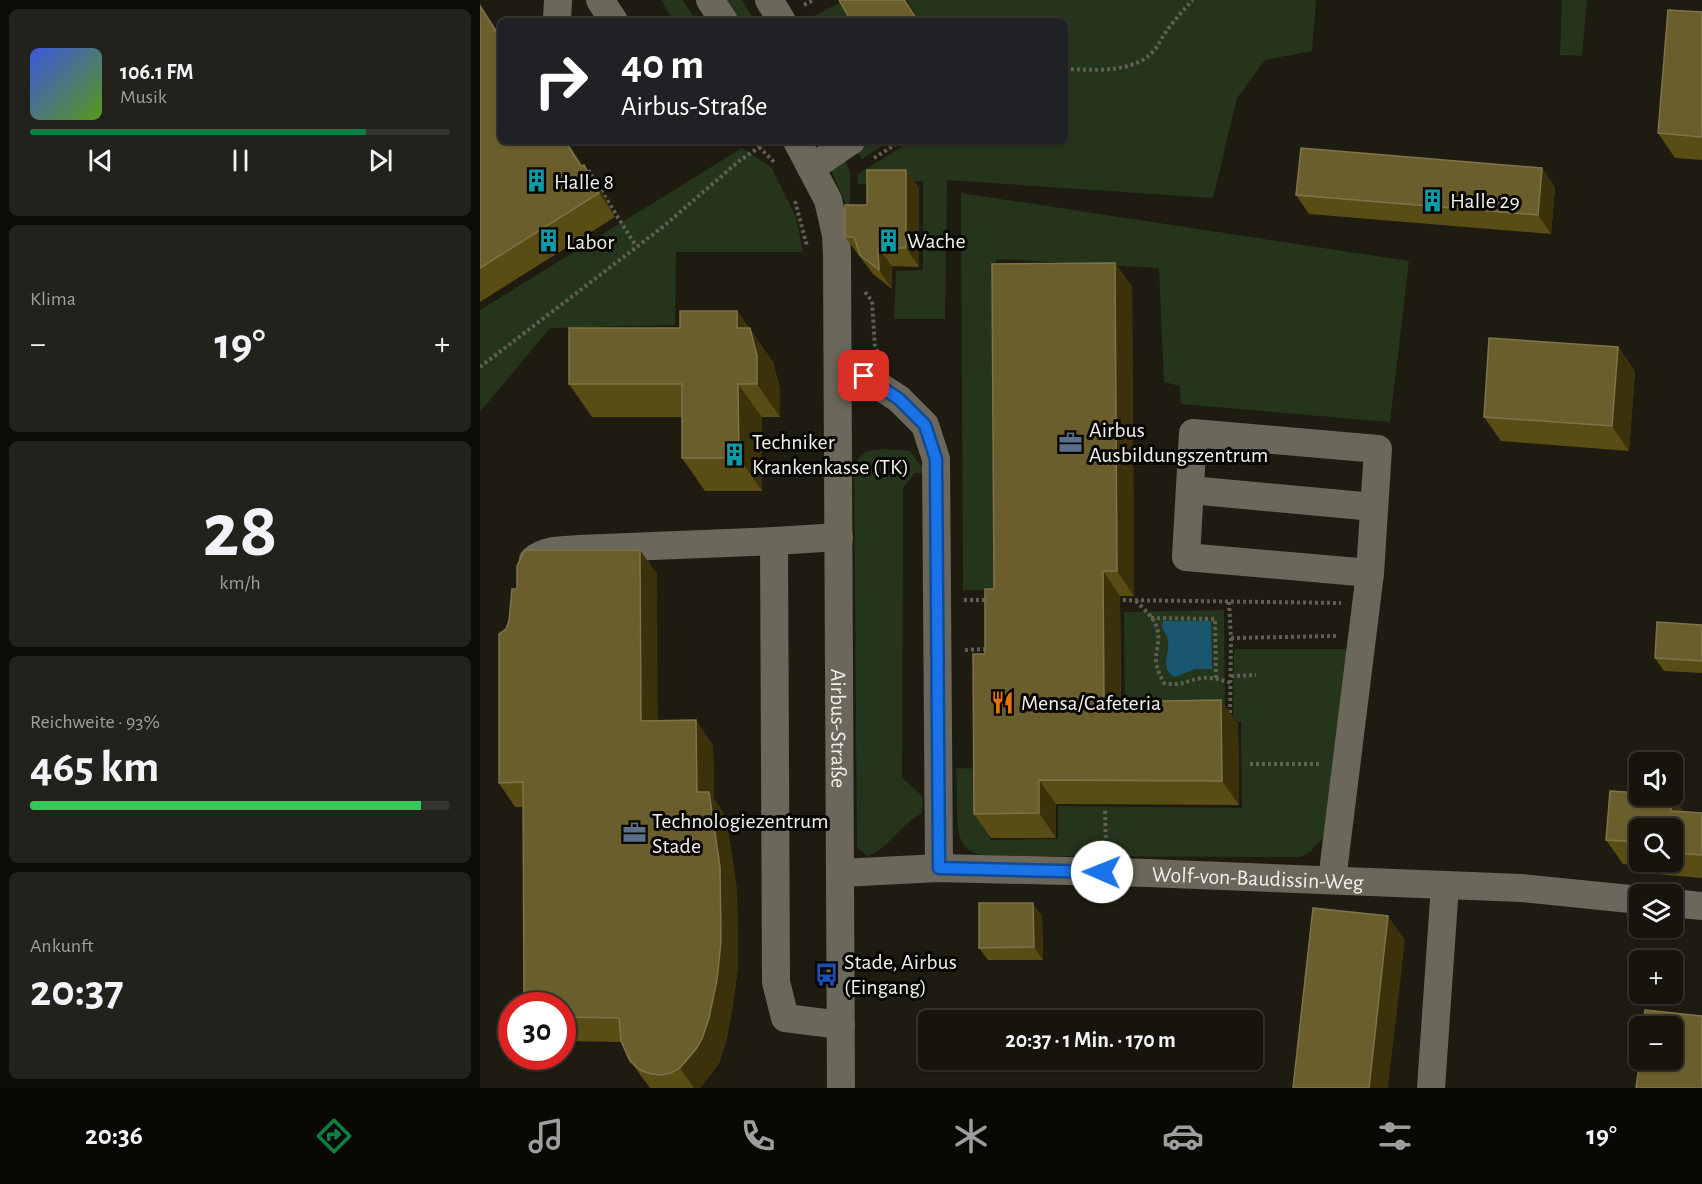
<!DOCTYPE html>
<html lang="de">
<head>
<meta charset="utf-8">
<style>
	:root { --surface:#16140d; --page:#23211b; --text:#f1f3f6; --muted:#9e9e9d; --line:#35332e; --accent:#0b8043 }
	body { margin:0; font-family:"Alegreya Sans",sans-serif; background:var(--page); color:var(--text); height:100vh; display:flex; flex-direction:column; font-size:22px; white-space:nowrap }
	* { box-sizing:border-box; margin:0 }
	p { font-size:20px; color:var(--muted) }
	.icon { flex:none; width:33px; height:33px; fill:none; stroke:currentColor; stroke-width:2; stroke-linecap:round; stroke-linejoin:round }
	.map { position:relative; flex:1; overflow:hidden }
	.sheet { display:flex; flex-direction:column; gap:9px; padding:9px; background:#0c0b07; width:480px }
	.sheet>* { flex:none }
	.guide { position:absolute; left:18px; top:18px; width:570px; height:126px; border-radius:9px; box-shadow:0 2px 4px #0004,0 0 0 2px var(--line); background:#202124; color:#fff; overflow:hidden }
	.tools { position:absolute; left:1149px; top:752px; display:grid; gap:12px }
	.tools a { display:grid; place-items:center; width:54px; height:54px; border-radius:9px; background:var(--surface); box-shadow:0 2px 4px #0004,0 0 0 2px var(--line); font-size:30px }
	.speed { position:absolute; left:18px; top:992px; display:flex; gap:12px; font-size:30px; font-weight:700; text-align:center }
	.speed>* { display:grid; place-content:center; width:78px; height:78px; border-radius:50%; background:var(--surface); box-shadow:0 2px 4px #0004,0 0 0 2px var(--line); line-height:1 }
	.speed .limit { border:9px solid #d22; background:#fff; color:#111 }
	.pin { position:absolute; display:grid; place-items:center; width:51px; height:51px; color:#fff; margin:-26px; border-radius:12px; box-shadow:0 3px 9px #0006 }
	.me { position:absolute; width:66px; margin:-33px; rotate:271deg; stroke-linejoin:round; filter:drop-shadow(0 0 4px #0008) }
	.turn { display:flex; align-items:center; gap:21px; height:126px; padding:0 24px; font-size:27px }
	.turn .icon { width:78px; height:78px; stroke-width:2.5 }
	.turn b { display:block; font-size:42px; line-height:51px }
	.big { font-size:45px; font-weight:700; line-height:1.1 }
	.sheet .widget { flex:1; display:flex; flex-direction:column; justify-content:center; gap:9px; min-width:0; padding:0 21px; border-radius:9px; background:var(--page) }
	.sheet .dial { align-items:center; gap:0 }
	.dial b { font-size:78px; line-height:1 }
	.song { display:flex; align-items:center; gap:18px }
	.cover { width:72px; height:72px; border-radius:9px; background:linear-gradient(135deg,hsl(230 70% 55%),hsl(90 70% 35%)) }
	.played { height:6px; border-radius:3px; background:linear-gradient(90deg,var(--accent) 80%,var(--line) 80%) }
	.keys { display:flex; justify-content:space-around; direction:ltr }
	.heat { display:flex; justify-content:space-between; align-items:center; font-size:33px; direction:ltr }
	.charge { height:9px; border-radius:4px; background:linear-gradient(90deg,#34c759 93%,var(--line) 0) }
	.trip { position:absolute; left:438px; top:1010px; width:345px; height:60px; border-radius:9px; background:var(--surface); box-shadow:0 2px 4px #0004,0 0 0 2px var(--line); font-weight:700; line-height:60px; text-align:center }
	.tabs { display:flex; height:96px; justify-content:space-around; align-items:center; background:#090805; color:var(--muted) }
	.tabs .icon { width:42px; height:42px }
	.tabs .selected { color:var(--accent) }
	.tabs b { font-size:27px; color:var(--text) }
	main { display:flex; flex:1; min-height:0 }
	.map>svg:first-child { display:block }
	.green { fill:#25351c }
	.water { fill:#195770 }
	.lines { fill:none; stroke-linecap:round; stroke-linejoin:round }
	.path { stroke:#615e55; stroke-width:4; stroke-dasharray:3 3; stroke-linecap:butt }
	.minor { stroke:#6b685b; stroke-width:28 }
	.wall { fill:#594c15; fill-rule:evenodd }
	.shaded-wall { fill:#3b310a }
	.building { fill:#6a5e2c; stroke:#7f7449; stroke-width:1.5 }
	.route-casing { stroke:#114b97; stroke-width:15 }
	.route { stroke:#1a73e8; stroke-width:10 }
	.labels { text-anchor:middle; stroke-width:6; stroke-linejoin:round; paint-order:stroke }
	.poi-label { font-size:22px; fill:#f1efe8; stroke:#070603; text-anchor:start }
	.street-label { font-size:22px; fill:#f1efe8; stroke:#070603 }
</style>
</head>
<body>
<main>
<section class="sheet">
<div class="widget">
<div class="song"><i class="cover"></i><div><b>106.1 FM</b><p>Musik</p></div></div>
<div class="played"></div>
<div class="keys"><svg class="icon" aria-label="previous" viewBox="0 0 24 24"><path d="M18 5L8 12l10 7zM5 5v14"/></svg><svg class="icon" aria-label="pause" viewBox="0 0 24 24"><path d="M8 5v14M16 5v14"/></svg><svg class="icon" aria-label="next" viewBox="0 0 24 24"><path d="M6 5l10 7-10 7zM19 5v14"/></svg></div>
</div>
<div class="widget"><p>Klima</p>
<div class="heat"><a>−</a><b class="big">19°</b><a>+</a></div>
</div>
<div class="widget dial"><b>28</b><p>km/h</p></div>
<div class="widget"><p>Reichweite · 93%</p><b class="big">465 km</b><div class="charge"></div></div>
<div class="widget"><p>Ankunft</p><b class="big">20:37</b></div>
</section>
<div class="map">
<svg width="1222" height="1088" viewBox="0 0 1222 1088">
	<rect width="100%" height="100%" fill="#1e1b11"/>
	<g class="green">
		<path d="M181 0H203L216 21H194Z"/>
		<path d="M239 0H262L275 21H252Z"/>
		<path d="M427 0H836L832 51 785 60 757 98 733 198 467 180 465 319H414L416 271 443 270V181L378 184V174L431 141H585V21H440Z"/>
		<path d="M1082 0H1107L1102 56 1080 55Z"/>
		<path d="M363 1 375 21H324Z"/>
		<path d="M379 141H410L382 159 374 149Z"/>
		<path d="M262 148 291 167 316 217 323 252H196L195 325 70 328 0 412V310Z"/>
		<path d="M364 157 370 172V209H368L349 166Z"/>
		<path d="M481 193 929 261 910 422 701 404 700 386 684 382 679 268 516 259 521 591 483 590Z"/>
		<path d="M404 449 430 451 446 473H435L423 488 422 778 443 797 442 813C421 824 409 848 388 856L377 848 374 469C380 450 386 451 404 449Z"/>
		<path d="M744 610 745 717 645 718 644 612Z"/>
		<path d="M754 649H868L848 832 831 851 821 857 507 856C476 852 478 832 477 806 477 794 477 781 476 768L509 769 510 840 578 839V806L762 808 761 722H753Z"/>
	</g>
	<path class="water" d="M683 621H731L732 669H715L695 677C679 670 690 654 688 641 688 636 684 632 682 627Z"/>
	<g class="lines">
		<g class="path">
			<path d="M324 5 334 0"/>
			<path d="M585 69C614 70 657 74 676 48 679 44 681 40 683 36 692 23 702 11 713 0"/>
			<path d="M279 147 294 162"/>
			<path d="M394 158 421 141"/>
			<path d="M108 170 156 246"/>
			<path d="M315 201 327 246"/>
			<path d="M385 292 392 301 395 347 398 353"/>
			<path d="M0 367 184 226 259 161 284 144"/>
			<path d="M484 600H510"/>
			<path d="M637 600 861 603"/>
			<path d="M656 601C662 607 671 615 675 623 682 638 676 647 676 661 677 669 680 676 684 683 702 687 707 680 722 678 733 677 741 680 751 683"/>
			<path d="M749 602 751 638 750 718"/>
			<path d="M671 618 735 619 736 678"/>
			<path d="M751 638 856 636"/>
			<path d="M485 650 508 649V652"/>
			<path d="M751 676 776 675"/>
			<path d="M770 764H840"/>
			<path d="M625 811 626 845"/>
		</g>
		<g class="minor">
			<path d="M120 0 134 21"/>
			<path d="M230 0 244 21"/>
			<path d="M289 0 302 21"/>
			<path d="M77 21 78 0"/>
			<path id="s1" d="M317 141 348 200 356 235 357 255 361 1088"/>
			<path d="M331 168 371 141"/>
			<path d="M358 368 384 376 419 399 445 425 456 459 459 868"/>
			<path d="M713 433 898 449 890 573 706 557Z"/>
			<path d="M710 490 894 507"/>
			<path d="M359 537 294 541 296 982 305 1018 361 1025"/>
			<path d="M53 560C65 549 84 550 99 549L294 541"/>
			<path id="s2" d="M361 873 459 868 668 873 1041 888 1160 900"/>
			<path d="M852 880 890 573"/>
			<path d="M1192 903 1222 906"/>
			<path d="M951 1088 965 885"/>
		</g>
	</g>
	<g class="wall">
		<path d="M0 4 21 37V141H98L90 146 102 165H104L120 189 135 217 0 302Z"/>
		<path d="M1222 12V160L1195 158 1178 133Z"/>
		<path d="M426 170 439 188V267L412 266V289L393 274 365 237 387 205Z"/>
		<path d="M1075 187 1071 234 829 214 816 195Z"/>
		<path d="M635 263 652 287 654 596H640L641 702 758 724 759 805 576 804V838H511L494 814 505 654 514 589Z"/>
		<path d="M257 311 293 362 300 389V417H282V491H225L202 458V417H112L89 384 200 328Z"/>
		<path d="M1138 347 1155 371 1149 451 1021 441 1004 417Z"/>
		<path d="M177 574V721L233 745 234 799 246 817 257 891 258 966 253 1004 246 1042 239 1063 232 1073 220 1088H170L150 1061 141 1042 82 1041V1005L43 807H35L19 783 26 629 29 621Z"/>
		<path d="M1222 625V673L1184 671 1175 658Z"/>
		<path d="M1193 796 1204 812 1222 813V878L1175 874 1170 866 1143 864 1126 840ZM1160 828H1192V861H1160Z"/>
		<path d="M562 916 563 960H508L499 948Z"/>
	</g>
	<g class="shaded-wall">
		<path d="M424 0H426L440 21H438Z"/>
		<path d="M0 4 21 37V39L0 6Z"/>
		<path d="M85 141H87L90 146 111 179 104 165 120 189 135 217 119 193Z"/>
		<path d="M1062 168 1075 187 1071 234 1058 215Z"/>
		<path d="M426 170 439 188V267L426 248Z"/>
		<path d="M398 248 412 266V289L399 270Z"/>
		<path d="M635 263 652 287 654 596 637 571Z"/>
		<path d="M257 311 293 362 300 389V417L277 384 257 328Z"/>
		<path d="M1138 347 1155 371 1149 451 1132 426Z"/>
		<path d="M258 384 282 417V491L259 458Z"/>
		<path d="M160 550 177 574 178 745 161 721Z"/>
		<path d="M623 571 640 596 641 726 624 702Z"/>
		<path d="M741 700 758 724 759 805 742 781Z"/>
		<path d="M216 720 233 745 234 799 246 817 257 891 258 966 253 1004 246 1042 239 1063 232 1073 220 1088H214L200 1068 217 792Z"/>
		<path d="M559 780 576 804V838L559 813Z"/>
		<path d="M1193 796 1210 820 1191 811Z"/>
		<path d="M553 903 562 916 563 960 554 947Z"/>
		<path d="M908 916 925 940 908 1088H889Z"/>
	</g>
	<g class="building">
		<path d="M359 0H424L438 21H371Z"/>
		<path d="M0 6 21 39V141H85L101 166 104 165 119 193 0 268Z"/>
		<path d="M1188 10 1222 12V137L1178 133Z"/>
		<path d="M86 17 88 21H79Z"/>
		<path d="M821 148 1062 168 1058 215 816 195Z"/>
		<path d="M387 170H426V248H398L399 270 380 255 374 237H365V205H387Z"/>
		<path d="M635 263 637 571H623L624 702 741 700 742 781 559 780V813L494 814 493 654H505V589H514L512 264Z"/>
		<path d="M200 311H257V328H270L277 356V384H258L259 458H202V384H89V328H200Z"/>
		<path d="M1009 338 1138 347 1132 426 1004 417Z"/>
		<path d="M45 550H160L161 721 216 720 217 792H229L240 867 241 941 237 980 229 1018 222 1039 216 1049 200 1068 191 1073 182 1075 171 1074 160 1070 150 1061 141 1041 139 1018 82 1017V1005H44L43 782 19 783V634L26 629 29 621 32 589H37V566Z"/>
		<path d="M1177 622 1222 625V661L1175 658Z"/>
		<path d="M1130 791 1160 793V795L1193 796 1191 811 1222 813V855L1192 853V828H1160V850H1158L1159 842 1126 840Z"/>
		<path d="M499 903H553L554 947 499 948Z"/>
		<path d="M833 908 908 916 889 1088H813Z"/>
		<path d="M1165 1010 1222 1016V1088H1156L1160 1059H1192V1026H1163Z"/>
	</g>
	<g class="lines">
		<defs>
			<path id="route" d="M384 376 419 399 445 425 456 459 459 868 622 872"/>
		</defs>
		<use href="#route" class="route-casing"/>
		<use href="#route" class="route"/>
	</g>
	<defs>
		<symbol id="building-bare" viewBox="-9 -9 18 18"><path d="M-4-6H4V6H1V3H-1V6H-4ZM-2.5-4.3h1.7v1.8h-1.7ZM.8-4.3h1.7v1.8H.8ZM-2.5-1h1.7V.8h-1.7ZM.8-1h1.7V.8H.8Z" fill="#0f9aa8" stroke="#070603" stroke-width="2.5" paint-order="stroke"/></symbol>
		<symbol id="office-bare" viewBox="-9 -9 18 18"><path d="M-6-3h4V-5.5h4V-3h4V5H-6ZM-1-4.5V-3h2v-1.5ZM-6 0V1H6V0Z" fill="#5c6f8a" stroke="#070603" stroke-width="2.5" paint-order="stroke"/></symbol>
		<symbol id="restaurant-bare" viewBox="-9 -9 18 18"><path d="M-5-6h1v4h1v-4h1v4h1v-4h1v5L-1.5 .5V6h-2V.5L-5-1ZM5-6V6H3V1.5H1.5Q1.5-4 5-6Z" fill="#e8710a" stroke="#070603" stroke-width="2.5" paint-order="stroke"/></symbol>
		<symbol id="bus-bare" viewBox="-9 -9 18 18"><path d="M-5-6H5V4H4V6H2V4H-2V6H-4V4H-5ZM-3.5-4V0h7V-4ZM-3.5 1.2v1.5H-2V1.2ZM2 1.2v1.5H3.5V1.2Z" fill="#1a4fb4" stroke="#070603" stroke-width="2.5" paint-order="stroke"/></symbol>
	</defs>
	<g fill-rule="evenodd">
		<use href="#building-bare" x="40" y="164" width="33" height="33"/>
		<use href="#building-bare" x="936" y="184" width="33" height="33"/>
		<use href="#building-bare" x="392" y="224" width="33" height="33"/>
		<use href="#building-bare" x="52" y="224" width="33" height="33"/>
		<use href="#office-bare" x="574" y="426" width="33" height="33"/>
		<use href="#building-bare" x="238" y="438" width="33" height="33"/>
		<use href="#restaurant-bare" x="506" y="686" width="33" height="33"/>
		<use href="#office-bare" x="138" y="816" width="33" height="33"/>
		<use href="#bus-bare" x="330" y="958" width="33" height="33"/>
	</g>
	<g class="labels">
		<g class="poi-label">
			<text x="74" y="189">Halle 8</text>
			<text x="970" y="208">Halle 29</text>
			<text x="427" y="248">Wache</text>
			<text x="86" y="249">Labor</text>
			<text x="609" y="437">Airbus<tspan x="609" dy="25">Ausbildungszentrum</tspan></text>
			<text x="272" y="449">Techniker<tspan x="272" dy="25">Krankenkasse (TK)</tspan></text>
			<text x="541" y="710">Mensa/Cafeteria</text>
			<text x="172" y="828">Technologiezentrum<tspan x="172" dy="25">Stade</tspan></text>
			<text x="364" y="969">Stade, Airbus<tspan x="364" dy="25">(Eingang)</tspan></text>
		</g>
		<g class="street-label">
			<text dy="8" stroke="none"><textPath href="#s1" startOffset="596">Airbus-Straße</textPath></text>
			<text dy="8" stroke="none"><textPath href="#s2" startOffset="417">Wolf-von-Baudissin-Weg</textPath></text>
		</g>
	</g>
</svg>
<div class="tools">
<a><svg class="icon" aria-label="sound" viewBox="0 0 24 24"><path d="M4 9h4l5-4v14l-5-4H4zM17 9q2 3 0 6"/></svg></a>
<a><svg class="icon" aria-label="search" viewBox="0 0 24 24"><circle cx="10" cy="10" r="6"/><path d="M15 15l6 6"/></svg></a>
<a><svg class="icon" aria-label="layers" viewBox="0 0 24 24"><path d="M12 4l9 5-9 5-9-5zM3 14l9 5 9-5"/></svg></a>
<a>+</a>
<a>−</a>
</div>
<div class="speed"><div class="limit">30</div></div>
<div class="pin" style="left:384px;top:376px;background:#d93025"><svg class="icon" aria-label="arrive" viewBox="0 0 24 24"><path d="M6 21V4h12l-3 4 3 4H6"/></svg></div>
<svg class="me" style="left:622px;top:872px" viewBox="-20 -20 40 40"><circle r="19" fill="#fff"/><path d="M0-13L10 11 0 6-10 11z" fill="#1a73e8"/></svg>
<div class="trip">20:37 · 1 Min. · 170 m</div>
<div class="guide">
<div class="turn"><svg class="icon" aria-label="right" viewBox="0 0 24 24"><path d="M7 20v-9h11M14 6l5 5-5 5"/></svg><div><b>40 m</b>Airbus-Straße</div></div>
</div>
</div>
</main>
<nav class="tabs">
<b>20:36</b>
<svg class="icon selected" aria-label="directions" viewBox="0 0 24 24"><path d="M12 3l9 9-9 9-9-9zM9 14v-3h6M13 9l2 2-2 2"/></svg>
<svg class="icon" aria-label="music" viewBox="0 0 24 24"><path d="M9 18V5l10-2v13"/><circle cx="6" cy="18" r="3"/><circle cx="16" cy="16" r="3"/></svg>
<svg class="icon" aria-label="phone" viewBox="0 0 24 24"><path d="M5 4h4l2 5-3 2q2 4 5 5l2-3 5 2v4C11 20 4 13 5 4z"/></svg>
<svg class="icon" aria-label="climate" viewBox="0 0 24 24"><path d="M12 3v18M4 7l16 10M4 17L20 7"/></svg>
<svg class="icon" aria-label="car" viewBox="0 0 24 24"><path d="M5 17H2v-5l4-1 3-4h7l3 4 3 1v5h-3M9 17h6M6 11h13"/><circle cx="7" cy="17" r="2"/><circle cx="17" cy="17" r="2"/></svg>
<svg class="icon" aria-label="filters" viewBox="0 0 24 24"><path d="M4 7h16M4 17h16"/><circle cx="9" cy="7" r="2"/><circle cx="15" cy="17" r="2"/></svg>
<b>19°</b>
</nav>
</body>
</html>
